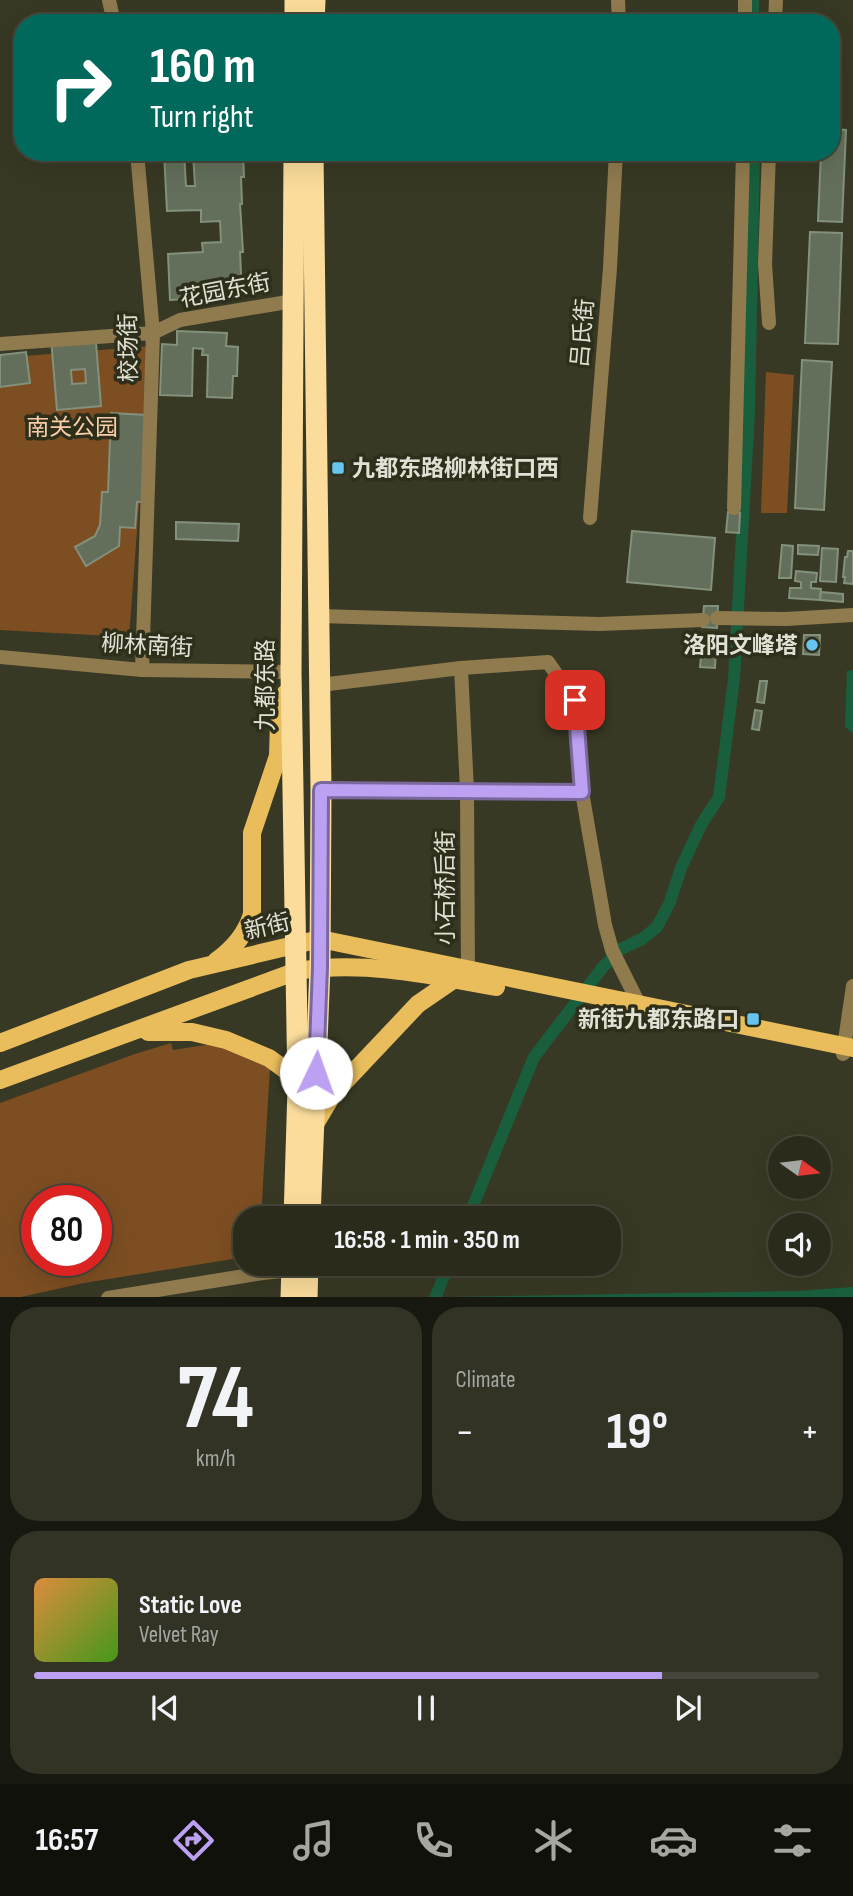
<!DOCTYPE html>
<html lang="en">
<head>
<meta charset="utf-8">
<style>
	:root { --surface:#2a2b1b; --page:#323324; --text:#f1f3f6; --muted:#a5a7a3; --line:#46473a; --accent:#bca0f2 }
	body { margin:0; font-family:"Sofia Sans Condensed","Noto Sans SC",sans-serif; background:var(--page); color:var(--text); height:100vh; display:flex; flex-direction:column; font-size:26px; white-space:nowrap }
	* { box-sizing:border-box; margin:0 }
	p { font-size:23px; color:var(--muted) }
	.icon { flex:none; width:38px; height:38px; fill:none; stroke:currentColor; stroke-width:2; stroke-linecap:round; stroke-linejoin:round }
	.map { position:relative; height:1297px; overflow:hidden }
	.side { display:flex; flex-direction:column; gap:10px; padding:10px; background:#17180f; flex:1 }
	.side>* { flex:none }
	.guide { position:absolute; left:14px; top:14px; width:826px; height:147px; border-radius:28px; box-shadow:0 7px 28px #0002,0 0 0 2px var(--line); background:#00695c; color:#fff; overflow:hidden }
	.needle { width:46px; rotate:104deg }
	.tools { position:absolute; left:768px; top:1136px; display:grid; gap:14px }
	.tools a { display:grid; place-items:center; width:63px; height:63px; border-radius:50%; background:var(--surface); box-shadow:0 7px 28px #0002,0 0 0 2px var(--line); font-size:35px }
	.speed { position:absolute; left:21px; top:1185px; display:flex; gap:14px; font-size:35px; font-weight:700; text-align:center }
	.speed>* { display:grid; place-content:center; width:91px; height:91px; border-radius:50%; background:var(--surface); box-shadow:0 7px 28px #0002,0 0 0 2px var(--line); line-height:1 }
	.speed .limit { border:10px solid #d22; background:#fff; color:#111 }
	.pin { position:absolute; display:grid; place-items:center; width:60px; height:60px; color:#fff; margin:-30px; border-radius:14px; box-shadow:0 4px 10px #0006 }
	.me { position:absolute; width:77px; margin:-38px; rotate:3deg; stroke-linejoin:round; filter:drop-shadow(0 0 5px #0008) }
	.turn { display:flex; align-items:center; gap:24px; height:147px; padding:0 21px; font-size:32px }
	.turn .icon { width:91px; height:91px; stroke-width:2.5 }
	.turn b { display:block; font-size:49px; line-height:60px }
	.big { font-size:52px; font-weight:700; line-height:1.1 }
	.side .card { flex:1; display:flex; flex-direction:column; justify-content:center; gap:10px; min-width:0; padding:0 24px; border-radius:28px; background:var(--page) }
	.side .dial { align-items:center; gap:0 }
	.dial b { font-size:91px; line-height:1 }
	.song { display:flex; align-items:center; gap:21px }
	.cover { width:84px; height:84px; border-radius:10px; background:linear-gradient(135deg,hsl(30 70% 55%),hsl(100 70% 35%)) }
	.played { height:7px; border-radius:4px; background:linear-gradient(90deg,var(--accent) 80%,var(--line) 80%) }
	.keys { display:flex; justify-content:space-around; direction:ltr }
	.heat { display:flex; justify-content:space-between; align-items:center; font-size:38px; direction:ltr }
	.side .tiles { flex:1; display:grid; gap:10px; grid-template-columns:1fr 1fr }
	.card:last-child { grid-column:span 2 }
	.trip { position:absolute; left:233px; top:1206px; width:388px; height:70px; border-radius:28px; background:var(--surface); box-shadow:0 7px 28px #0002,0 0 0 2px var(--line); font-weight:700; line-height:70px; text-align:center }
	.menu { display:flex; height:112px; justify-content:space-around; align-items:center; background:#11110b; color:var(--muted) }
	.menu .icon { width:49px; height:49px }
	.menu .current { color:var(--accent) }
	.menu b { font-size:32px; color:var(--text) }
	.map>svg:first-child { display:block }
	.green { fill:#7d4e22; fill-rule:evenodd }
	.water { fill:#195f3d }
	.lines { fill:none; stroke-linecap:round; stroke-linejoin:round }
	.canal { stroke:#195f3d; stroke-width:12 }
	.building { fill:#636f5b; stroke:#83907b; stroke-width:2; fill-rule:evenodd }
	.minor { stroke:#907b4f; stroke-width:14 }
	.major { stroke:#e9bd5b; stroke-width:18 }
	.highway { stroke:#fbdc9b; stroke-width:21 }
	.route-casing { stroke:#7a689d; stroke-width:18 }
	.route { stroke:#bca0f2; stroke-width:12 }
	.poi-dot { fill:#66c4ef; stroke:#2e2f1a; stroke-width:2.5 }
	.labels { text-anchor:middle; stroke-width:7; stroke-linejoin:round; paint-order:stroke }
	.street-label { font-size:23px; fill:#e0e1d4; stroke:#2e2f1a }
	.park-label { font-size:23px; fill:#facda8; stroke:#2e2f1a }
	.poi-label { font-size:23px; font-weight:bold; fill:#e0e1d4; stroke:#2e2f1a; text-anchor:end }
</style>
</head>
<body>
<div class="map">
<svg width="853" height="1298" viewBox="0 0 853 1298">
	<rect width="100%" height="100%" fill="#383924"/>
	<g class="green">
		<path d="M151 346 129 637 0 630V358Z"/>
		<path d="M766 372 794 375 787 513H761Z"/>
		<path d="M171 1043 173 1050 218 1043 270 1067 261 1218H245V1257L84 1283 21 1297 0 1298V1103L135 1054ZM37 1200H96V1260H37Z"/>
	</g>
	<g class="water">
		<path d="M853 670V733L845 727 847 671Z"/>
		<path d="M853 1287V1298L450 1297 797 1291Z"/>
	</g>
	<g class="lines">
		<g class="canal">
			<path d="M753 0V23"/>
			<path d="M468 1218 534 1057 603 967 621 949 642 939 657 927 670 902 681 868 701 825 719 797 734 679 749 411 754 152"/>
			<path d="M435 1298 449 1264"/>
		</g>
	</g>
	<g class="building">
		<path d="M831 129 846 130 842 222 818 221 821 152H831Z"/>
		<path d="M164 152H184L186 186H195L193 152H243L244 177H241L242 204H240L243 252H240L242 296 170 300 168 254 203 252 202 243 221 242 220 221 201 222V210L167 211Z"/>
		<path d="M810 232 842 233 838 344 805 343Z"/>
		<path d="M177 331 227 333 226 346 238 347 237 376H233L232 398 207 397 208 355H202L203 349 193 348 192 396 160 395 162 344 177 345Z"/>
		<path d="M51 339 96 343 101 406 57 410ZM85 369 86 383 72 384 71 370Z"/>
		<path d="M26 352 30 383 0 387V355Z"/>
		<path d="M802 360 832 362 824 510 795 508Z"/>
		<path d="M111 413 147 415 143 502H137L135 528 120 527 119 546 86 566 75 547 95 536 100 525 102 492H108Z"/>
		<path d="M728 512 740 513 739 533 726 532Z"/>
		<path d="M176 522 239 524 238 541 176 539Z"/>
		<path d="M632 531 715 538 711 590 627 582Z"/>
		<path d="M782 545 793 546 791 578H779Z"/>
		<path d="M798 545 819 546 818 555 798 554Z"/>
		<path d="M822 548 838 549 836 582 820 581Z"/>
		<path d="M848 551H853V584L844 583 845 577H843L845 557H847Z"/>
		<path d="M796 571 817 573 816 582H811V588L821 589 820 600 789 598 790 588H801V582L795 581Z"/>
		<path d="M821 592 843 594V602L820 600Z"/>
		<path d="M704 606H718L717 628 702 627Z"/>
		<path d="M804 635H820L819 655 803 654Z"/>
		<path d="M702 646 716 647 715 668 700 667Z"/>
		<path d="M760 681H767L764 703 757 702Z"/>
		<path d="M755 710 762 711 759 730 752 729Z"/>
	</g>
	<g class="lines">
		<g class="minor">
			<path d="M109 0 114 23"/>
			<path d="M618 0 619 23"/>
			<path d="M745 0V23"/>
			<path d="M775 23 776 0"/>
			<path d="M137 152 153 333 142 670"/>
			<path d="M769 323 765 264 769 152"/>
			<path d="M0 344 153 333 180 320 293 301"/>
			<path d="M734 508 743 152"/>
			<path d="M590 518 610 268 616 152"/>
			<path d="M319 616 599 624 703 620"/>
			<path d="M717 618 786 619 853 615"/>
			<path d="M0 657 142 670 291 672"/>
			<path d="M461 668 467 790 468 978"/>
			<path d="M320 685 461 668 548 662 574 700 582 792 605 925 612 950 642 1010"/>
			<path d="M321 790 582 792"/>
			<path d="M843 1054 853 986"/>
			<path d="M108 1298 263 1273 292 1270"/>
		</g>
		<g class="major">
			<path d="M216 961C233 949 246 934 252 914V833L278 756 279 723 286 693"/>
			<path d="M148 1032H192L226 1040 269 1058 287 1071 298 1088"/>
			<path d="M0 1043 189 970 320 939 853 1048"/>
			<path d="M0 1080 297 971C363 960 431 975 496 987"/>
			<path d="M314 1126 333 1094 418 1004 453 980"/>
		</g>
		<g class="highway">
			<path d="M295 23V0"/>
			<path d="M314 23 315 0"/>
			<path d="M294 1218 298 1088 291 672 294 152"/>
			<path d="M310 1218 320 967 321 790 313 152"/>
			<path d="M291 1298 292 1264"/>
			<path d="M307 1298 308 1264"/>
		</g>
	</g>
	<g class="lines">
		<defs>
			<path id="route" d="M316 1073 320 967 321 790 582 792 575 700"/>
		</defs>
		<use href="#route" class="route-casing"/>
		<use href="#route" class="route"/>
	</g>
	<g class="poi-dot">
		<rect x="331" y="461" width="14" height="14" rx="3.5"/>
		<circle cx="812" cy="645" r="7"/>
		<rect x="746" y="1012" width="14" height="14" rx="3.5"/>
	</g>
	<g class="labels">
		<g class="street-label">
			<text transform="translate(225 290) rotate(-11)" y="8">花园东街</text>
			<text transform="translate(582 333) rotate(-85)" y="8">吕氏街</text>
			<text transform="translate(128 348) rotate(-91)" y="8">校场街</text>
			<text transform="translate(147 645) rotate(3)" y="8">柳林南街</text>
			<text transform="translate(265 685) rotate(-90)" y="8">九都东路</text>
			<text transform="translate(445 888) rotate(-90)" y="8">小石桥后街</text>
			<text transform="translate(267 926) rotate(-13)" y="8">新街</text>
		</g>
		<g class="park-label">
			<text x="72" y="435">南关公园</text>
		</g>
		<g class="poi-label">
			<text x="352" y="476" text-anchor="start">九都东路柳林街口西</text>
			<text x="798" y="653">洛阳文峰塔</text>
			<text x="739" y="1027">新街九都东路口</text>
		</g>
	</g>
</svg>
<div class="tools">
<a><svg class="needle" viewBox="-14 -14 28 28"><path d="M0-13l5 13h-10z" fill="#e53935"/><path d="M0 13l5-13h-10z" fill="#a5a7a3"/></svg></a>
<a><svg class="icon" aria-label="sound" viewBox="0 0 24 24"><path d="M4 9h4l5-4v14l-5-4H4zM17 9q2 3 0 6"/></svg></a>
</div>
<div class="speed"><div class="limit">80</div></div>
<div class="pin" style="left:575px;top:700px;background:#d93025"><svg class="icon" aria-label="arrive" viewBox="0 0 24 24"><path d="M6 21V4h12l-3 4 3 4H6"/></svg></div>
<svg class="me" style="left:316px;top:1073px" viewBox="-20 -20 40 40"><circle r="19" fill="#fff"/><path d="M0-13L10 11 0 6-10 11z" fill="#bca0f2"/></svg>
<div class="trip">16:58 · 1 min · 350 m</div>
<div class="guide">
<div class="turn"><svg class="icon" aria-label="right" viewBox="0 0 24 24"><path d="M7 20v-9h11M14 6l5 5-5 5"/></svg><div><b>160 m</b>Turn right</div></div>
</div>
</div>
<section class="side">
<div class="tiles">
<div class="card dial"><b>74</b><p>km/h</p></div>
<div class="card"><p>Climate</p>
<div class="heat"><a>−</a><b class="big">19°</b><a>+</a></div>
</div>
<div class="card">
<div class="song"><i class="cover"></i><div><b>Static Love</b><p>Velvet Ray</p></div></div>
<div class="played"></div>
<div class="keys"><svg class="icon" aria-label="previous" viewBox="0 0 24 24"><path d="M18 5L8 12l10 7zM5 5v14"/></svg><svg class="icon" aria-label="pause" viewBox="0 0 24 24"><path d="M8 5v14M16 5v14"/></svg><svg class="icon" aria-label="next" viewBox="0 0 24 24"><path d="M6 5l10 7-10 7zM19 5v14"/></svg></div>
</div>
</div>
</section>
<nav class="menu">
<b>16:57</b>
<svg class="icon current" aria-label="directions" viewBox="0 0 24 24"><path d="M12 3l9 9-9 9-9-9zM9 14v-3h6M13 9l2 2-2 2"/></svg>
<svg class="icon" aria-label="music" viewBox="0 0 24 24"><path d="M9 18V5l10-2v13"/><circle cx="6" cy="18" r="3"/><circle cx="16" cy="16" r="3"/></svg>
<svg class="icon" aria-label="phone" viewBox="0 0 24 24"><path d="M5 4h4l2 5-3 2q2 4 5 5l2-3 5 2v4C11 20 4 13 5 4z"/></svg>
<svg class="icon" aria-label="climate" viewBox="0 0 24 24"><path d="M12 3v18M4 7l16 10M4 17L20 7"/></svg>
<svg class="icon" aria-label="car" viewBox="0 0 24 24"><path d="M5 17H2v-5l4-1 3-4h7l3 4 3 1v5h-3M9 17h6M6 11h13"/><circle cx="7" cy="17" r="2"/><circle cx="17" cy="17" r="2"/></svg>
<svg class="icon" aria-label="filters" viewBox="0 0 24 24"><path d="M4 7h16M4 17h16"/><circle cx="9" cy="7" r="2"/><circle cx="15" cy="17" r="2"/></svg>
</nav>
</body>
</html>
